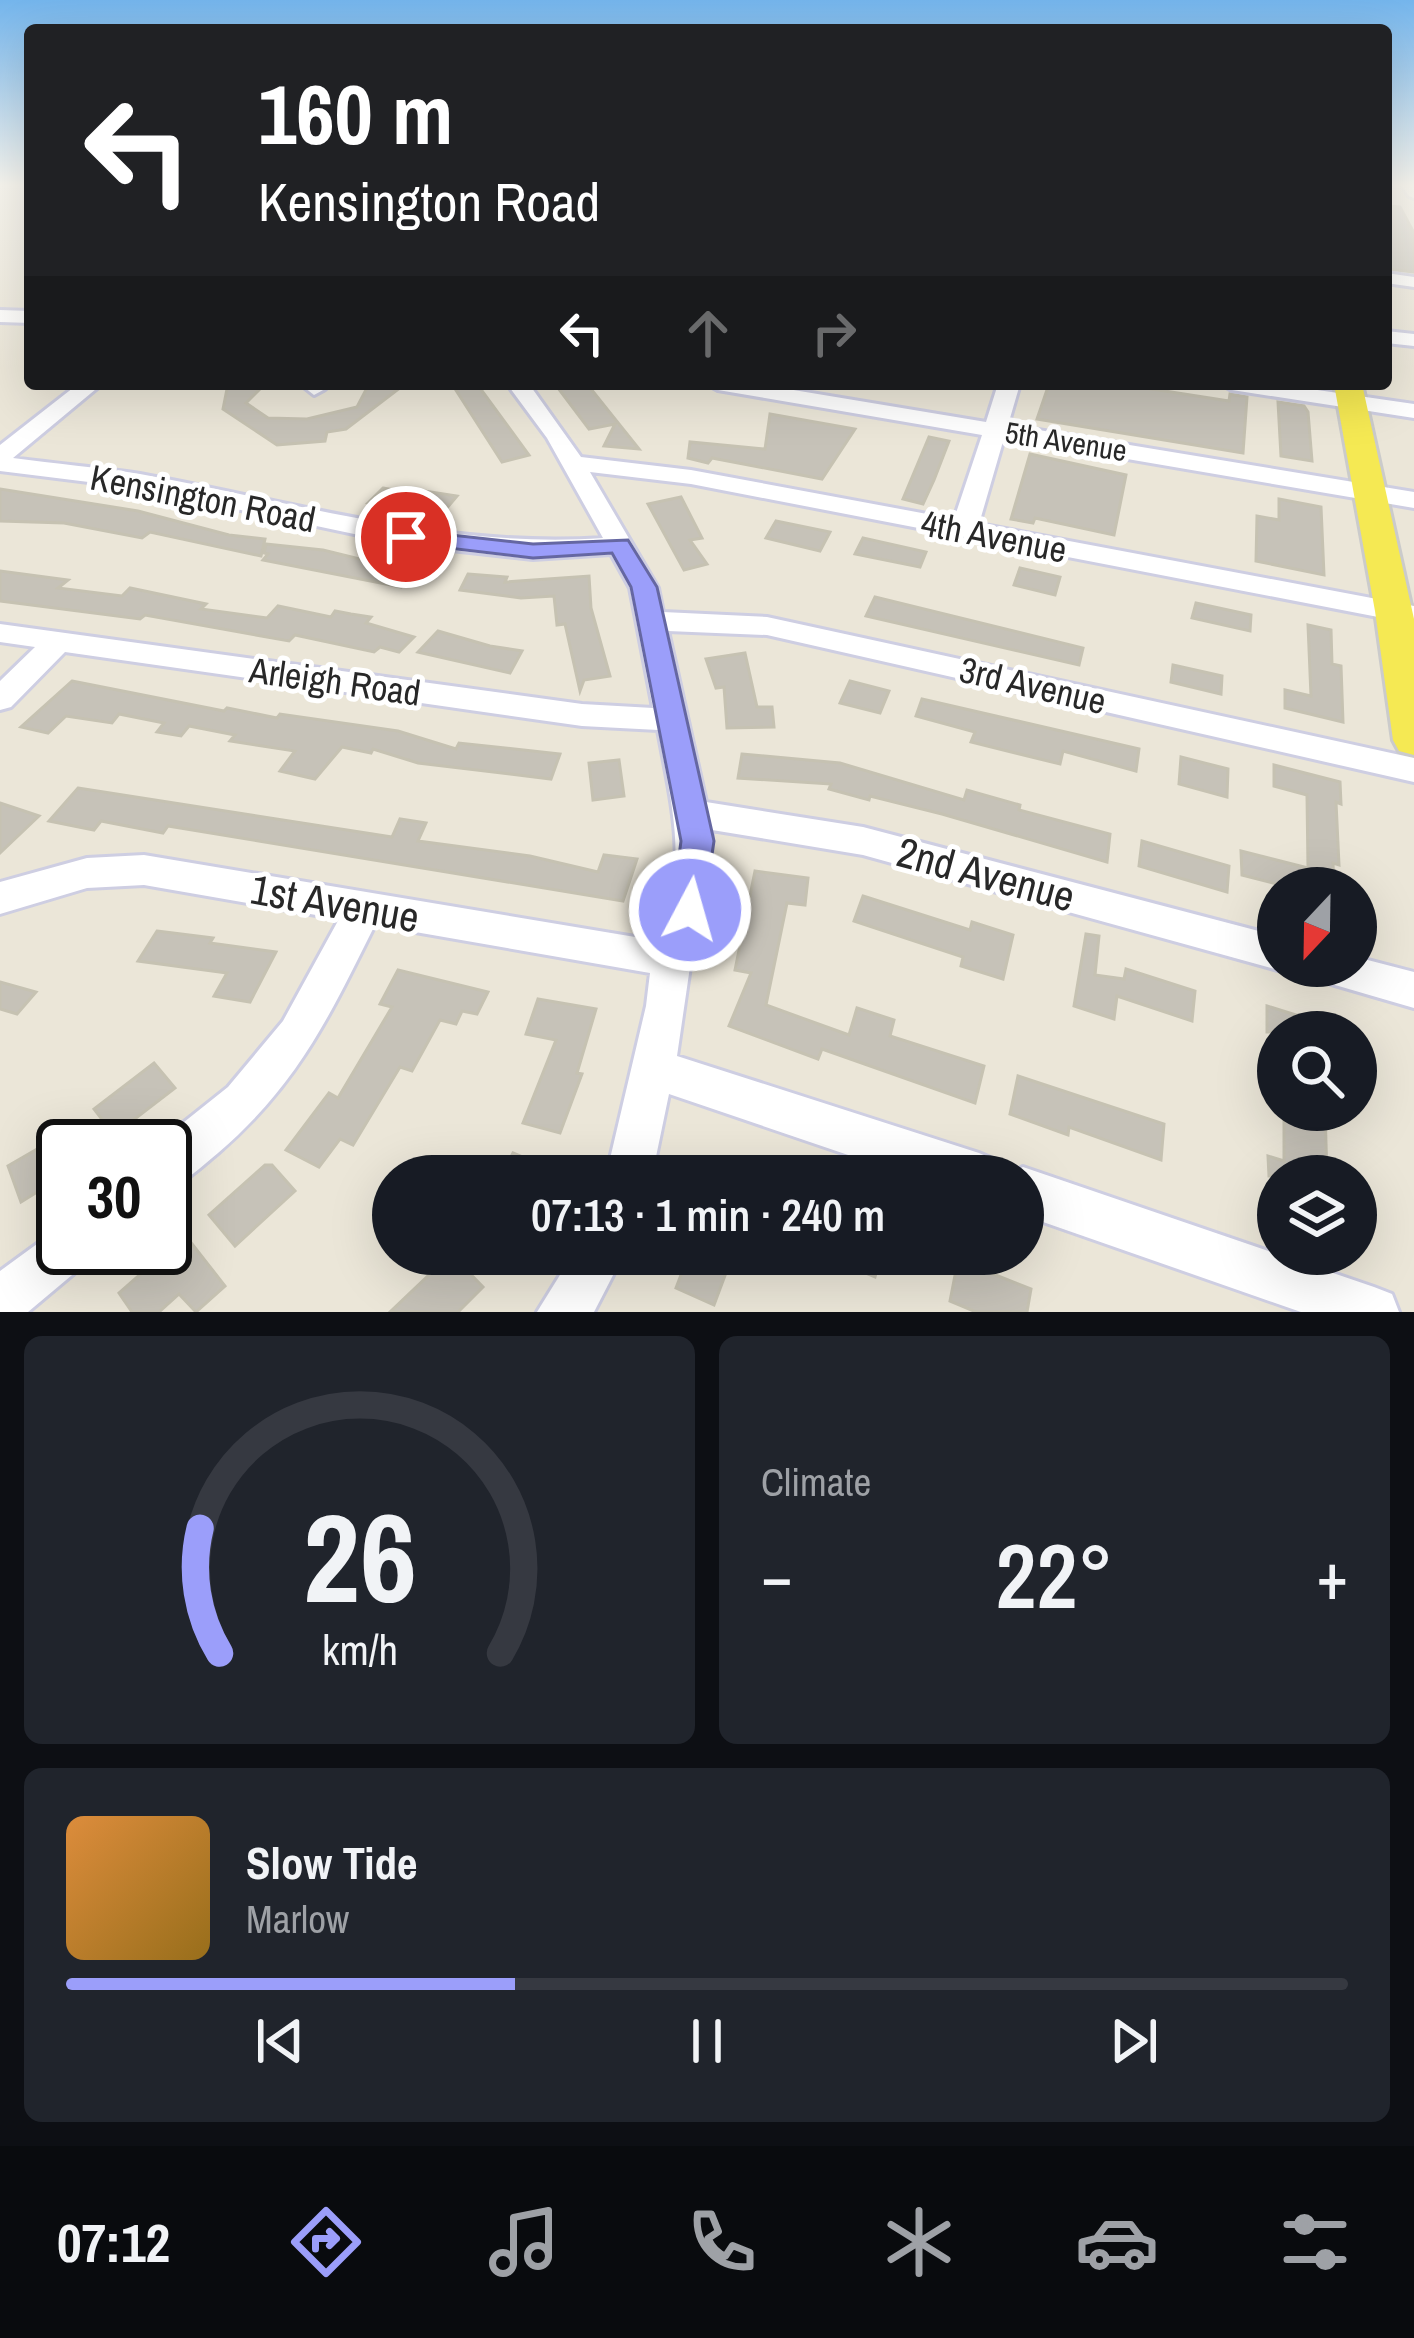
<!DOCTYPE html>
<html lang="en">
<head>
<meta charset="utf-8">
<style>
	:root { --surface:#171b24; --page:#20242c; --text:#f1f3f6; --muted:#9ea1a6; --line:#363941; --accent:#9b9efa }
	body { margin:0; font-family:"Archivo Narrow",sans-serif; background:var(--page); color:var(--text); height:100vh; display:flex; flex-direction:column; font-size:45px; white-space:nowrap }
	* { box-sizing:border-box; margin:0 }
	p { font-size:39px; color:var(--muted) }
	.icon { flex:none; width:66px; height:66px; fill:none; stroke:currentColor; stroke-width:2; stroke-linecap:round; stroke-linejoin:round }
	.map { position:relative; height:1312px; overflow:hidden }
	.panel { display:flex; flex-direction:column; gap:24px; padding:24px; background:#0d0f14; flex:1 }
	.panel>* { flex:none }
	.banner { position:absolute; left:24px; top:24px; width:1368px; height:366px; border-radius:12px; box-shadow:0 12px 48px #0002; background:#202124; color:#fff; overflow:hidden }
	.needle { width:78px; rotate:202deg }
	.buttons { position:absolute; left:1257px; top:867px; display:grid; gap:24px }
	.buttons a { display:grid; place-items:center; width:120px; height:120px; border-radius:50%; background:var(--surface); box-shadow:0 12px 48px #0002; font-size:60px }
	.speed { position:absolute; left:36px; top:1119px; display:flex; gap:24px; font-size:60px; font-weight:700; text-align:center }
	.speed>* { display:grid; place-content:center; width:156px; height:156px; border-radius:50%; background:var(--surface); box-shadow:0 12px 48px #0002; line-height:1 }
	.speed .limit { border:6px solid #111; border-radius:18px; background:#fff; color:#111 }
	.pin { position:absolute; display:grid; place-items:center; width:102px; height:102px; color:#fff; margin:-51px; border:6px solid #fff; border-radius:50%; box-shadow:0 3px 12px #0007 }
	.me { position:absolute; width:132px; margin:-66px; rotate:6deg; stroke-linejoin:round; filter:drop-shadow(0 0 9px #0008) }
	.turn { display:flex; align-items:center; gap:42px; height:252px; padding:0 36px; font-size:54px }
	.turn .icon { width:156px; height:156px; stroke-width:2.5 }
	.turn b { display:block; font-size:84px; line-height:102px }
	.lanes { display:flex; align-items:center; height:114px; padding:0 36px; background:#0003; justify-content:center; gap:60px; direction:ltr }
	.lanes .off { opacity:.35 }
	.big { font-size:90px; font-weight:600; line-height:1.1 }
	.panel .tile { flex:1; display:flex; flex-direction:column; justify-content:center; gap:18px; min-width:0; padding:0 42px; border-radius:18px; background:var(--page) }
	.panel .dial { align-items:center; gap:0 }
	.dial svg { height:312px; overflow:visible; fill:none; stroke:var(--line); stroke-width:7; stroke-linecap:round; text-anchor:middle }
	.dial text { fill:var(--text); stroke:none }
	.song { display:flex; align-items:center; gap:36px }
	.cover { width:144px; height:144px; border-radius:18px; background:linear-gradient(135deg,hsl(30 70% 55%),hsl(40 70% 35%)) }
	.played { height:12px; border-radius:6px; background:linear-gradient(90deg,var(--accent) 35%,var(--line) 35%) }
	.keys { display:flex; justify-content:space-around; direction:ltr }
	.heat { display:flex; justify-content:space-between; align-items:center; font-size:66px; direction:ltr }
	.panel .tiles { flex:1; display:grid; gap:24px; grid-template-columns:1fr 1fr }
	.tile:last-child { grid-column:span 2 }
	.trip { position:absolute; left:372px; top:1155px; width:672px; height:120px; border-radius:60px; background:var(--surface); box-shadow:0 12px 48px #0002; font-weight:600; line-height:120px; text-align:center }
	.dock { display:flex; height:192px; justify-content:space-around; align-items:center; background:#090b0e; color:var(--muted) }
	.dock .icon { width:84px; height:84px }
	.dock .current { color:var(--accent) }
	.dock b { font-size:54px; color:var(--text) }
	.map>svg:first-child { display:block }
	.building { fill:#c6c2b8; stroke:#c6c2b2; stroke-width:3 }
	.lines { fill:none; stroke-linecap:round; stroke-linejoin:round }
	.minor-casing { stroke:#cecee2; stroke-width:6 }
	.major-casing { stroke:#cbcbcb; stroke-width:6 }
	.minor { fill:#fff; fill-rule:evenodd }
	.major { fill:#f5e953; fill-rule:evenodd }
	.route { fill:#9b9efa; stroke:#6567a2; stroke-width:3 }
	.labels { text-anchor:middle; stroke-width:10; stroke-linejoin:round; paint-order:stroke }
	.far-street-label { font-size:30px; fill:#282828; stroke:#fff }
	.street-label { font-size:36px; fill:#282828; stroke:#fff }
	.near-street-label { font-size:42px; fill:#282828; stroke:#fff }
</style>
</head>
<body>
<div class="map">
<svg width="1414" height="1312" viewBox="0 0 1414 1312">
	<rect width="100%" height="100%" fill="#ebe6d8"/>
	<g class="building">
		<path d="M1386 206 1400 207 1414 233V272L1386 269Z"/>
		<path d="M228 384H265L246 403 268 418 307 419 357 407 369 384H405L346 429 327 432 325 441 277 445 223 409Z"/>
		<path d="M452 384H477L529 455 502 462Z"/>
		<path d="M555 384H587L639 449 604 446 615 424 589 429Z"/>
		<path d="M1049 384H1120L1229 401 1230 394 1247 397 1243 453 1037 419Z"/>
		<path d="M1278 402 1304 406 1308 412 1312 461 1281 456Z"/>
		<path d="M770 414 855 429 822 479 712 458 708 463 688 458 690 442 765 449Z"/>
		<path d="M929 437 949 441 934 480 923 504 903 499Z"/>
		<path d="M1030 454 1126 475 1114 535 1035 518 1033 523 1011 519Z"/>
		<path d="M383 488 421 495 425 491 457 496 441 515 368 503Z"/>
		<path d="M0 489 138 511 229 535 265 539 261 556 150 532 142 538 64 523 0 521Z"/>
		<path d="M681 497 702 538 690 540 707 564 684 570 648 504Z"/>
		<path d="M1279 499 1321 507 1324 575 1256 561 1257 516 1279 520Z"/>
		<path d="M776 521 830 532 820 551 766 538Z"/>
		<path d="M863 538 926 552 920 567 855 554Z"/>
		<path d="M266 544 323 550 405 570 401 587 263 560 268 554 264 553Z"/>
		<path d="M1020 568 1060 577 1055 595 1014 585Z"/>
		<path d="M0 571 68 580 58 588 122 596 130 588 206 604 201 609 267 618 278 606 331 617 335 611 351 614 371 617 366 623 414 637 399 652 380 647 374 652 295 635 289 641 145 615 140 619 0 601Z"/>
		<path d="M468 574 507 577 505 582 589 576 591 608 610 676 584 680 580 691 565 624 557 625 554 596 521 598 460 590Z"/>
		<path d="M875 597 1083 648 1079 665 866 616Z"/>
		<path d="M1196 603 1251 615 1250 631 1192 618Z"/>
		<path d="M1308 625 1331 630 1332 664 1341 666 1343 722 1285 708V690L1311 696Z"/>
		<path d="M438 631 490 646 522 651 510 673 418 652Z"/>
		<path d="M745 653 757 707H772L774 727 727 728 724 687 716 688 706 659Z"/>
		<path d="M1173 665 1222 676 1221 694 1171 682Z"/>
		<path d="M72 681 224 711 227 708 277 718 280 714 398 731 456 749 459 743 560 754 551 779 418 763 373 749 371 753 342 747 315 779 280 771 295 751 230 741 235 735 189 726 181 736 157 732 164 723 119 714 112 723 66 716 48 733 21 727Z"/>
		<path d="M850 681 889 691 880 713 840 703Z"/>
		<path d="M922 699 1139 749 1136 771 1063 751 1060 764 971 742 975 732 916 716Z"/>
		<path d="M742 754 840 763 964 800 967 790 1020 805 1019 810 1110 834 1107 862 942 814 870 796 869 800 829 789 831 784 738 778Z"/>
		<path d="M1181 757 1228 769 1227 797 1179 784Z"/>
		<path d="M619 760 624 796 593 800 589 763Z"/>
		<path d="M1274 765 1340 782 1341 804 1336 802 1339 865 1333 863 1334 888H1292L1242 875 1241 851 1308 868 1307 795 1274 786Z"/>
		<path d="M78 788 392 837 400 819 426 823 418 841 530 856 598 872 604 855 637 859 623 901 168 826 163 833 101 821 94 830 49 821Z"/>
		<path d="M0 803 39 816 0 853Z"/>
		<path d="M1142 841 1229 866 1227 892 1139 866Z"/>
		<path d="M755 871 808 878 805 905 787 903 766 1005 849 1035 857 1008 894 1020 890 1036 984 1066 975 1103 822 1049 818 1059 729 1026 751 973 735 970Z"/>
		<path d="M863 896 970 930 972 922 1013 935 1003 979 961 966 963 957 854 921Z"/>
		<path d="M157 931 213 938 210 943 276 952 250 1002 214 996 227 973 138 961Z"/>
		<path d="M1086 934 1099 936 1095 975 1124 979 1126 969 1195 991 1192 1021 1117 996 1114 1019 1074 1006Z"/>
		<path d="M398 970 488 992 477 1014 462 1011 456 1024 440 1020 412 1071 400 1067 353 1145 340 1139 319 1167 286 1150 329 1093 338 1098 392 1007 380 1004Z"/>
		<path d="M0 982 36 992 17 1014 0 1009Z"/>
		<path d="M538 999 596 1009 577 1073 582 1074 560 1133 523 1123 556 1040 526 1034Z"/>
		<path d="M1267 1006 1338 1028V1032H1267Z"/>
		<path d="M154 1063 175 1088 114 1135 94 1109Z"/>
		<path d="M1018 1076 1164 1124 1161 1160 1069 1127 1068 1135 1010 1114Z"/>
		<path d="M1284 1110H1325L1327 1176H1269L1268 1156 1284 1161Z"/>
		<path d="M63 1134V1176L21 1202 8 1166Z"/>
		<path d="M513 1153 567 1176H501Z"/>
		<path d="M265 1165H272L295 1191 235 1246 209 1215Z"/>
		<path d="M185 1235 225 1286 196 1312 179 1294 159 1312H132L119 1293Z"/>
		<path d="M451 1254 483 1287 458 1312H390Z"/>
		<path d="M689 1254H733L714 1305 676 1288Z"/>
		<path d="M821 1254H881L875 1277Z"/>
		<path d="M958 1260 1031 1289 1027 1312H976L950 1301Z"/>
	</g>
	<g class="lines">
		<defs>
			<g id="minor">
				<path d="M1402 186H1414V198L1409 196Z"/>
				<path d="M1386 273 1414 277V287L1386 283Z"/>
				<path d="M0 310 30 311V323L0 322Z"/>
				<path d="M1386 331 1414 334V346L1386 343Z"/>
				<path d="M78 384H102L13 458C55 464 98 467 140 474 295 502 445 549 603 538L547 438 507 384H529L581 457 691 470 954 519 982 435 718 390 707 384H757L986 422 998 384H1020L1008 425 1414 492V508L1004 438 979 524 1414 606V624L691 484 590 472 658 588 663 612 767 617 1414 758V782L767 635 668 631 706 802 863 827 1278 936V966H1289L1278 970 863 855 712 830 709 910 691 960 677 1056 979 1153 995 1160 1002 1176H910L669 1094 652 1176H606L646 1006 650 973 375 925C329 1017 298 1084 218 1153 201 1167 186 1182 165 1190V1146H154L228 1087 283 1021 339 919 144 885 87 888 0 914V882L87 858 144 855 659 941C689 865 672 807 658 730L582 726 65 652 11 707 0 710V681L35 647 0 642V624L582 704 653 708 630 588 611 554 533 559 406 545 137 488 0 471V445Z"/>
				<path d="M300 384H322L325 389 314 395Z"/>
				<path d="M1221 384H1276L1414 404V418L1232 390Z"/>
				<path d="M1356 957 1414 972V1008L1311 978 1305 966H1356Z"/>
				<path d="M1023 1167 1374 1287 1392 1294 1399 1312H1301L1023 1215V1176H1006Z"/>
				<path d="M63 1225V1248H91L84 1265 28 1312H0V1271Z"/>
				<path d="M573 1254H624L594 1312H537Z"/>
			</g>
			<path id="major" d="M1334 384H1362L1414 619V755L1399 751 1393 740 1375 611Z"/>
		</defs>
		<use href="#minor" class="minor-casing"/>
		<use href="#major" class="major-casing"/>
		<use href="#minor" class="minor"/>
		<use href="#major" class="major"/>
	</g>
	<linearGradient id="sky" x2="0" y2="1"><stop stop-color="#74b5ec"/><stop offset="0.5" stop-color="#f6f4ed"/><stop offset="1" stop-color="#f6f4ed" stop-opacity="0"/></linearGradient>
	<rect width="1414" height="370" fill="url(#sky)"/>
	<path class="route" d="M406 530 533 544 628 540 657 587 714 841 702 920 690 924 677 920 672 910 681 841 631 587 612 553 533 558 397 542V532Z"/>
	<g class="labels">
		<g class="far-street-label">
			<text transform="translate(1066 442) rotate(9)" y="10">5th Avenue</text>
		</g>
		<g class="street-label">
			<text transform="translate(203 498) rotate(11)" y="13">Kensington Road</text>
			<text transform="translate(994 536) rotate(11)" y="13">4th Avenue</text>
			<text transform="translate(335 681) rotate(8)" y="13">Arleigh Road</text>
			<text transform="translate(1033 685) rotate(13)" y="13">3rd Avenue</text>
		</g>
		<g class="near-street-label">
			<text transform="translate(986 874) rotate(15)" y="15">2nd Avenue</text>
			<text transform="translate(335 903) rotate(10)" y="15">1st Avenue</text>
		</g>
	</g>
</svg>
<div class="buttons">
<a><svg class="needle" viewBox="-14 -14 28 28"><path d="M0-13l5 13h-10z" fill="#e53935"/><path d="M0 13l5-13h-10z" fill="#9ea1a6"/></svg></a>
<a><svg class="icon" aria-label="search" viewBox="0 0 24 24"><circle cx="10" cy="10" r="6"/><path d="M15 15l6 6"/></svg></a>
<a><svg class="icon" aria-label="layers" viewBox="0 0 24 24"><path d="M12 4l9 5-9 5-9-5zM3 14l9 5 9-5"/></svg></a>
</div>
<div class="speed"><div class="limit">30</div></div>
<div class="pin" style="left:406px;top:537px;background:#d93025"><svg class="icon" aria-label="arrive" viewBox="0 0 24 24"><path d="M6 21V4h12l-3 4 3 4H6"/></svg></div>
<svg class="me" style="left:690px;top:910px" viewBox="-20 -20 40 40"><circle r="17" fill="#9b9efa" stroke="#fff" stroke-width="3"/><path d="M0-11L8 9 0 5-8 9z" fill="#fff"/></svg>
<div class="trip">07:13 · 1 min · 240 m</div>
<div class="banner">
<div class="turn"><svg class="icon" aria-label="left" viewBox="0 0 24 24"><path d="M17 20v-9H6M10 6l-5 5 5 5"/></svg><div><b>160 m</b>Kensington Road</div></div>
<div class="lanes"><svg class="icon" aria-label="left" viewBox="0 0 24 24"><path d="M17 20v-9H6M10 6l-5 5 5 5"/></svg><svg class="icon off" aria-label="ahead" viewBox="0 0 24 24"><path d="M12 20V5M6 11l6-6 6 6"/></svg><svg class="icon off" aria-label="right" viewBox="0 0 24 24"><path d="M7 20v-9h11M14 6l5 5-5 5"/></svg></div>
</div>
</div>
<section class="panel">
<div class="tiles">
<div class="tile dial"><svg viewBox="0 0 100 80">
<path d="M14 69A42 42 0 1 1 86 69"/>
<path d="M14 69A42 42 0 0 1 9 37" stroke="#9b9efa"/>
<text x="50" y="56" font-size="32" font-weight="700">26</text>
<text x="50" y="72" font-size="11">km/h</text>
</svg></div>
<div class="tile"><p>Climate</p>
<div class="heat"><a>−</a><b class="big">22°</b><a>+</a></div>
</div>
<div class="tile">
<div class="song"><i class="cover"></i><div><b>Slow Tide</b><p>Marlow</p></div></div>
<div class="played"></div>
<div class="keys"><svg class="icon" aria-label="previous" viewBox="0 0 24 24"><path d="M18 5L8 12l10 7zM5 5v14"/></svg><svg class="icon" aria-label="pause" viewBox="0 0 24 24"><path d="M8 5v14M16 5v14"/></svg><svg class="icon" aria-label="next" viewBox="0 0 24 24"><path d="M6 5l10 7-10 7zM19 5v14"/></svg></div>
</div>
</div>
</section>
<nav class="dock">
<b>07:12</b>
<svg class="icon current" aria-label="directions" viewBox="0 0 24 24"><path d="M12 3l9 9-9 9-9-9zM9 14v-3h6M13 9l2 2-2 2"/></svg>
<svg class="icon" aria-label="music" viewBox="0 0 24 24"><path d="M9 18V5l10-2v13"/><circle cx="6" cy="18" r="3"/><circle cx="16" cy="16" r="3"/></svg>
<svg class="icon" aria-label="phone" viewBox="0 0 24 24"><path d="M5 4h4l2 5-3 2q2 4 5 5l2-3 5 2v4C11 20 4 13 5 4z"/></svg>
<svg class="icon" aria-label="climate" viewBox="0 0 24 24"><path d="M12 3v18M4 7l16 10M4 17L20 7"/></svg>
<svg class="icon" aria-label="car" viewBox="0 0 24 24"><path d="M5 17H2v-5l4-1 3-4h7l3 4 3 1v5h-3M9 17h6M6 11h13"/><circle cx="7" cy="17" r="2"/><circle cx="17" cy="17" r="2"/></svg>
<svg class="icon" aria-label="filters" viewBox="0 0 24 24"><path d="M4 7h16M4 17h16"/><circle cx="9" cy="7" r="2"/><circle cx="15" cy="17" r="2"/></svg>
</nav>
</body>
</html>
